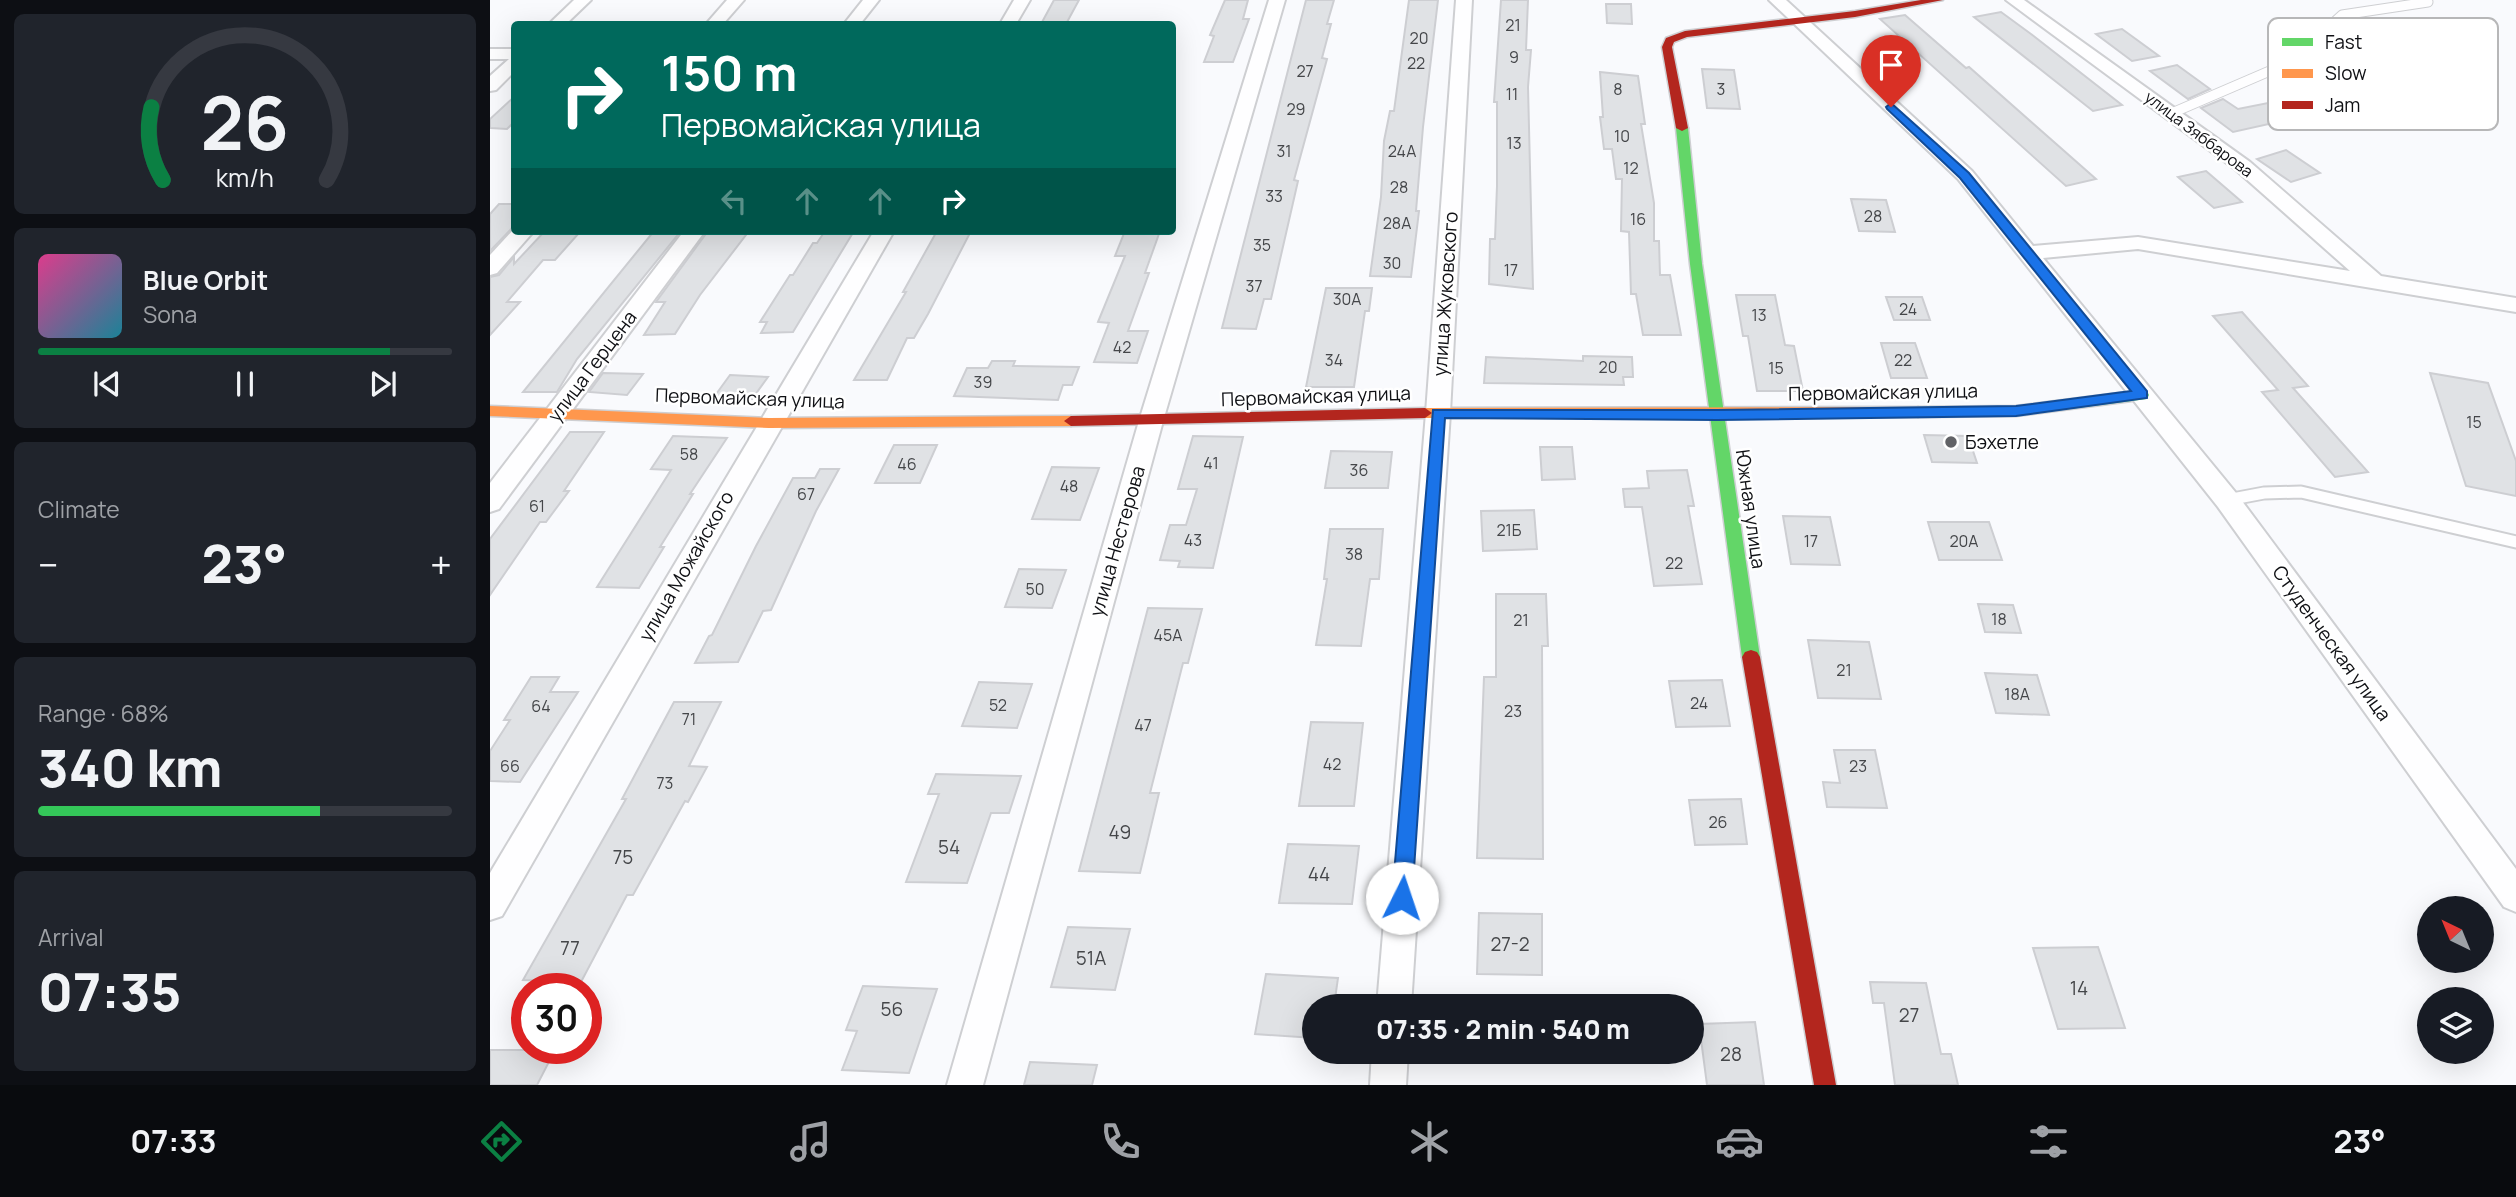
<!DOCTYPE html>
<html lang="en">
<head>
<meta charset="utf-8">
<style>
	:root { --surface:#171b24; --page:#20242c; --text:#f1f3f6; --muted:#9ea1a6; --line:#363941; --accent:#0b8043 }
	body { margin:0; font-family:Manrope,sans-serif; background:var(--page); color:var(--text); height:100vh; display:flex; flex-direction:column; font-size:26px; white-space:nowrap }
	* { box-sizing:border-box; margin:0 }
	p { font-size:23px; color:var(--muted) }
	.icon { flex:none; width:38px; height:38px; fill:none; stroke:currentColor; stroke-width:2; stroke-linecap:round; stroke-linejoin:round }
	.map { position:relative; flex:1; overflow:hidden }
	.side { display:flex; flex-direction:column; gap:14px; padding:14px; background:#0d0f14; width:490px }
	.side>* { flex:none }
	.hud { position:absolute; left:21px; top:21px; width:665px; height:214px; border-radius:7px; box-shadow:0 7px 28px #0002; background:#00695c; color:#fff; overflow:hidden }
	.needle { width:46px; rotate:317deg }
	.buttons { position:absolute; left:1927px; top:896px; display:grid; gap:14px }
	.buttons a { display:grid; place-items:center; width:77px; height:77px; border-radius:50%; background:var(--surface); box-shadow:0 7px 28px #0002; font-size:35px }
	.speed { position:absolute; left:21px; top:973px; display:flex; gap:14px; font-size:35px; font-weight:700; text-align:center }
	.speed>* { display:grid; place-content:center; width:91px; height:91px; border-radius:50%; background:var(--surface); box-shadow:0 7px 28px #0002; line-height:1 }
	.speed .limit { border:10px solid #d22; background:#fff; color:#111 }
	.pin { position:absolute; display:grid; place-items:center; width:60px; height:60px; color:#fff; margin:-72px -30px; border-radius:50% 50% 50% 0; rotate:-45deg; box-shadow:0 0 7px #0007 }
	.pin .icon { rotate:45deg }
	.me { position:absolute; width:77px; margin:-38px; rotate:4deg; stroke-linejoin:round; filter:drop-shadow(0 0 5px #0008) }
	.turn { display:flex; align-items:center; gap:24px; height:147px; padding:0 35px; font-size:32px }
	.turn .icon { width:91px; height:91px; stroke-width:2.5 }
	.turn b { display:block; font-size:49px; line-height:60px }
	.lanes { display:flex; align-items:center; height:66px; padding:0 35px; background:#0003; justify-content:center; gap:35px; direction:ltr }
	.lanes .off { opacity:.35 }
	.big { font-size:52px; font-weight:800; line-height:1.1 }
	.side .widget { flex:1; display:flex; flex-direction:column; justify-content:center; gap:10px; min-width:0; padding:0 24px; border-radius:10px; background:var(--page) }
	.side .dial { align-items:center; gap:0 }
	.dial svg { height:182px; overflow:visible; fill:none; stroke:var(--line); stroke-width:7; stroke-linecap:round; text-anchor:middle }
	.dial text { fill:var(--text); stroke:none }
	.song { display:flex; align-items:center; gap:21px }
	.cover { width:84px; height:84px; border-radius:10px; background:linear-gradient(135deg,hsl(330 70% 55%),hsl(190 70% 35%)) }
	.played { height:7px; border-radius:4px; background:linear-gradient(90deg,var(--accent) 85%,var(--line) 85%) }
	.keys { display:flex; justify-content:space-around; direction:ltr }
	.heat { display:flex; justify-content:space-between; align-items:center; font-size:38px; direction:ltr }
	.charge { height:10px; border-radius:5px; background:linear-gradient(90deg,#34c759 68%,var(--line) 0) }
	.trip { position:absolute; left:812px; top:994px; width:402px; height:70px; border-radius:35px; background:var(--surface); box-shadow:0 7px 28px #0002; font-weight:800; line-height:70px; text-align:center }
	.menu { display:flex; height:112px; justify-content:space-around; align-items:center; background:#090b0e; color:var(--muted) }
	.menu .icon { width:49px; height:49px }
	.menu .selected { color:var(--accent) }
	.menu b { font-size:32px; color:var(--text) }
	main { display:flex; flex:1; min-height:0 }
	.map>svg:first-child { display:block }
	.building { fill:#e0e2e5; stroke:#cdced2; stroke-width:2 }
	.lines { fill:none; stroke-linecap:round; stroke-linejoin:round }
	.lane-far1-casing { stroke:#cecfd2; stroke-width:11 }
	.lane-casing { stroke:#cecfd2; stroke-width:15 }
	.street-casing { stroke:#cecfd2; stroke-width:4 }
	.fast-casing { stroke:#cecfd2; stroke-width:3 }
	.slow-casing { stroke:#cecfd2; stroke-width:3 }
	.jam-casing { stroke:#cecfd2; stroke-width:3 }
	.lane-far1 { stroke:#fefeff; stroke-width:9 }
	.lane { stroke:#fefeff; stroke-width:11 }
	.street { fill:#fefeff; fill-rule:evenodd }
	.fast { fill:#63d668; fill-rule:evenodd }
	.slow { fill:#ff974d; fill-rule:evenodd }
	.jam { fill:#b3261e; fill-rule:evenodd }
	.route { fill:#1a73e8; stroke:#114b97; stroke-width:2 }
	.poi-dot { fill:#616266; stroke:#fff; stroke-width:2.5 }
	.labels { text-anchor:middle; stroke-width:5; stroke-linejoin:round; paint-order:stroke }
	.number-label { font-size:16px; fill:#444649 }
	.far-street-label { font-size:16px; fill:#0f1014; stroke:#fff }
	.street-label { font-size:19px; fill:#0f1014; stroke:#fff }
	.poi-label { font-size:19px; fill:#0f1014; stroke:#fff; text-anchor:start }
	.near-number-label { font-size:19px; fill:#444649 }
	.key { fill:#fff; stroke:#b7b7b8; stroke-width:2 }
	.key-label { font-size:19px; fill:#0f1014 }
</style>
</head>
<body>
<main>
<section class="side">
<div class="widget dial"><svg viewBox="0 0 100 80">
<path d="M14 69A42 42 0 1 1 86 69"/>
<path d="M14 69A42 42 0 0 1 9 37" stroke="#0b8043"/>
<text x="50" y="56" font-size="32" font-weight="700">26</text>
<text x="50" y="72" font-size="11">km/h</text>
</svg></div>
<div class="widget">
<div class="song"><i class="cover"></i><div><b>Blue Orbit</b><p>Sona</p></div></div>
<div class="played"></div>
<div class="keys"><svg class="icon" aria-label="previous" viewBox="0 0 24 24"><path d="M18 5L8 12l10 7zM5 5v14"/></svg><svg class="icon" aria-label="pause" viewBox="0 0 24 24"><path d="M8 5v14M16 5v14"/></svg><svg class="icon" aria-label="next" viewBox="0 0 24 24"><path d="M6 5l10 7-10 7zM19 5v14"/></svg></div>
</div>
<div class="widget"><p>Climate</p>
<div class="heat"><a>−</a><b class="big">23°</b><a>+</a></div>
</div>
<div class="widget"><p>Range · 68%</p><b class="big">340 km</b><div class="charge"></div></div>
<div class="widget"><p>Arrival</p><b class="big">07:35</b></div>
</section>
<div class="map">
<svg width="2026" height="1085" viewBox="0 0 2026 1085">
	<rect width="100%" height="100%" fill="#f9fafd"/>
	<g class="building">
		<path d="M564 0H589L576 24H551Z"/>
		<path d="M735 0H758L753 19H759L743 62H714L724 36 720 35Z"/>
		<path d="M816 0H844L837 24H841L832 58 837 59 804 180 808 181 781 299H774L766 329 732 328Z"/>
		<path d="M919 0H948L933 127 926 211H929L921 277 880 276 891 197 894 141 900 111H904Z"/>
		<path d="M1011 0H1038L1036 50H1041L1038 87 1043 289 999 284 1000 239H1005L1007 186V102H1004Z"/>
		<path d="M1116 4H1141L1142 24 1117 23Z"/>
		<path d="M1511 12 1541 34 1632 105 1603 111 1484 17Z"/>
		<path d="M1415 15 1476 68 1479 67 1606 179 1576 186 1390 19Z"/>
		<path d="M1632 29 1669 56 1642 61 1606 34Z"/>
		<path d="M1687 65 1720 89 1698 99 1660 71Z"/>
		<path d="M1212 69 1244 70 1250 109 1217 108Z"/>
		<path d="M1110 72 1148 76 1155 124H1151L1164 203V241H1169L1170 275H1180L1191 335H1153L1146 294H1141L1139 232 1131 231 1132 179H1126L1122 149H1114L1110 117H1113Z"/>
		<path d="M24 97V122L17 129 0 128V119Z"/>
		<path d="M1733 99 1748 109 1783 102 1806 118 1743 132 1711 108Z"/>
		<path d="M1796 150 1830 173 1801 182 1767 159Z"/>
		<path d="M1716 171 1752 202 1724 208 1688 177Z"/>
		<path d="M1361 199 1396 200 1405 232 1369 231Z"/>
		<path d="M9 204H24V226L0 251V214Z"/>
		<path d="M164 231H191L87 359 67 392H33Z"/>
		<path d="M218 231H259L210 295 185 334 154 335 175 302H166Z"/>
		<path d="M335 231H364L303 332 271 333 277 322H270L300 275H303L323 243H327Z"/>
		<path d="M447 231H481L438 314 424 338H417L397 380H364L416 292H413Z"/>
		<path d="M635 231H670L655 273H659L638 331H658L647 363 604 362 619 323 608 322 635 256H625Z"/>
		<path d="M53 233H89L65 260H53L17 302H30L0 335V277L9 275 24 257V264Z"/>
		<path d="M836 288H882L879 311H875L864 387H816Z"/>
		<path d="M1246 295H1285L1295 345 1304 346 1313 391H1267L1258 336H1253Z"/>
		<path d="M1396 297H1432L1440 320H1404Z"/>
		<path d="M1752 312 1818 386 1803 388 1878 472 1845 477 1772 392 1788 390 1723 316Z"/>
		<path d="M1391 343H1425L1437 378H1401Z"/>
		<path d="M1093 356 1142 357 1143 377H1133L1134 385 994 383 996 357 1093 361Z"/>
		<path d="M502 361H525L523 366 589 367 582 385H573L568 400 464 396 477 368H498Z"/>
		<path d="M113 373 153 374 137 395 99 392Z"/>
		<path d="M1940 373 1998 383 2026 461V496L1976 486Z"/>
		<path d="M240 375 278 377 262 399 224 397Z"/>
		<path d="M80 432H114L74 491H79L56 522H50L0 595V539Z"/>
		<path d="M1434 435 1478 436 1487 463 1442 462Z"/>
		<path d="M183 436 237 438 200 494H203L170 547H174L149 588 107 587 181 470 161 469Z"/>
		<path d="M703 436 753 437 723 568 688 567 690 561 670 560 680 525H696L707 489H688Z"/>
		<path d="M404 445H447L430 483H385Z"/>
		<path d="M1050 447H1082L1085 479 1052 480Z"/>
		<path d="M841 451 902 452 898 488H835Z"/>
		<path d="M562 467 609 468 590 520 542 519Z"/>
		<path d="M330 469H349L326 511 281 610 273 611 248 662 205 663 219 636 222 635 266 546 303 478H325Z"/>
		<path d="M1197 470 1204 506H1198L1212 584 1164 586 1152 507H1135L1133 489 1159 488 1157 471Z"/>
		<path d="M1044 510 1047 549 993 551 991 511Z"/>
		<path d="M1293 516 1340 517 1350 565 1301 564Z"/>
		<path d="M1438 522H1499L1512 560H1449Z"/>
		<path d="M840 529H893L889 579H880L871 646 826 645 837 579H834Z"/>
		<path d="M529 569 576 570 562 608 515 607Z"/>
		<path d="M1006 594H1056L1058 646H1052L1053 859 987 858 994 677H1006Z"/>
		<path d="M1488 604 1523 605 1531 633 1495 632Z"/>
		<path d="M658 608 712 609 698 663H693L660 793H669L650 873 589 871Z"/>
		<path d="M1318 640 1379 642 1391 699 1328 698Z"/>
		<path d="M1495 673 1547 675 1559 715 1506 713Z"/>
		<path d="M41 677H69L60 692H88L30 782 0 781V751L20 720H14Z"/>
		<path d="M1232 680 1240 726 1186 727 1179 681Z"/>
		<path d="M489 682 542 684 527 728 472 726Z"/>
		<path d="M184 702H231L199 766 217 767 198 802 195 801 143 895H137L91 982 33 980 136 799H132Z"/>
		<path d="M821 722 873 723 864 806H809Z"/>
		<path d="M1344 750H1385L1397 808 1337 807 1333 782 1350 783Z"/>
		<path d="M446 774 531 776 519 813H501L477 883 416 882 449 794H438Z"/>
		<path d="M1251 799 1257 844 1205 845 1199 800Z"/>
		<path d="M798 844 869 846 862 904 789 903Z"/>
		<path d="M989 913 1052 914V975L987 974Z"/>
		<path d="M578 927 640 929 625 990 561 987Z"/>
		<path d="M1608 947 1635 1028 1568 1029 1543 948Z"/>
		<path d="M776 974 848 978 844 1006H824V1038L765 1034Z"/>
		<path d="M1380 982 1436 983 1451 1054H1461L1468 1085H1405L1394 1003H1383Z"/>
		<path d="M373 986 447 989 419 1073 352 1070 367 1031 356 1030Z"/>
		<path d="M1265 1022 1274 1085H1217L1209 1024Z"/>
		<path d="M0 1050H65L47 1085H0Z"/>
		<path d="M540 1062 607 1065 602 1085H534Z"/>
	</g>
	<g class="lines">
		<defs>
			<path id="lane-far1" d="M1682 113 1782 70 1818 46 1852 15 1938 2"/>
			<path id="lane" d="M1737 500 1774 493 1811 492 2026 542"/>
			<g id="street">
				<path d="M84 0H101L76 24H59Z"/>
				<path d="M237 0H254L233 24H216Z"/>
				<path d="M373 0H389L370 24H354Z"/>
				<path d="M524 0H540L526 24H510Z"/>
				<path d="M779 0H795L673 421 493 1085H457L649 421Z"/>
				<path d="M966 0H982L960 413 921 1006H887L936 413Z"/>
				<path d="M1279 0H1296L1482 171 1543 246 1648 237 1860 271 1746 170 1516 0H1534L1760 162 1891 276 2026 298V312L1648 249 1553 258 1746 493 2026 869V912L2014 907 1728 507 1468 179Z"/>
				<path d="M0 49H24V72L6 90 0 91V76L19 59H0Z"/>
				<path d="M24 229 44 231 7 273 0 275V255Z"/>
				<path d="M194 231H215L9 509 0 512V483Z"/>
				<path d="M384 231H404L12 916 0 920V873Z"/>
				<path d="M882 1052H918L916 1085H880Z"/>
			</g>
			<g id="fast">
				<path d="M1192 125 1198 128 1212 264 1270 657 1267 662 1261 664 1255 662 1252 657 1200 264 1186 128Z"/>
				<path d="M1652 390 1657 391 1659 395 1657 399 1526 416 1428 417 1421 412 1428 407 1526 406Z"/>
			</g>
			<g id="slow">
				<path d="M0 406 279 418 581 416 588 421 581 426 279 428 0 416Z"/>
				<path d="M1428 407 1435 412 1428 417 935 418 928 413 935 408Z"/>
			</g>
			<g id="jam">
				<path d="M1431 0H1453L1365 17 1197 37 1184 42 1182 47 1198 128 1192 131 1186 128 1172 47 1176 38 1195 31 1365 11Z"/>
				<path d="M935 408 942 413 935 418 581 426 574 421 581 416Z"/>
				<path d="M1261 650 1267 652 1270 657 1346 1085H1324L1252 657 1255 652Z"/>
			</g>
		</defs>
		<use href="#lane-far1" class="lane-far1-casing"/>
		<use href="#lane" class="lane-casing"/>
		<use href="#street" class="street-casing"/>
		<use href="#fast" class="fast-casing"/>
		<use href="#slow" class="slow-casing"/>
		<use href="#jam" class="jam-casing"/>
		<use href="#lane-far1" class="lane-far1"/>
		<use href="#lane" class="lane"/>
		<use href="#street" class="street"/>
		<use href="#fast" class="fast"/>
		<use href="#slow" class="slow"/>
		<use href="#jam" class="jam"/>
	</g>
	<path class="route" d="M1401 103 1479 173 1657 391V398L1526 416 1227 420 955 418 922 898 919 905 912 908 905 905 902 898 943 410H1227L1526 406 1641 391 1470 178 1397 109 1396 107Z"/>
	<circle class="poi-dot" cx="1461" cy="442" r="7"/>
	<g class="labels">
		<g class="number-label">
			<text x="1023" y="31">21</text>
			<text x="929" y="44">20</text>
			<text x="1024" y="63">9</text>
			<text x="926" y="69">22</text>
			<text x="815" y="77">27</text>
			<text x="1128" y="95">8</text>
			<text x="1231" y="95">3</text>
			<text x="1022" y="100">11</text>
			<text x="806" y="115">29</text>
			<text x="1132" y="142">10</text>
			<text x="1024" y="149">13</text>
			<text x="794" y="157">31</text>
			<text x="912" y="157">24А</text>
			<text x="1141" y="174">12</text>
			<text x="909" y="193">28</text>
			<text x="784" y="202">33</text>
			<text x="1383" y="222">28</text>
			<text x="1148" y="225">16</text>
			<text x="907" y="229">28А</text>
			<text x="772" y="251">35</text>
			<text x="902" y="269">30</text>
			<text x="1021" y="276">17</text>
			<text x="764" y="292">37</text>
			<text x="857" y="305">30А</text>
			<text x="1418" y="315">24</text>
			<text x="1269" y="321">13</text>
			<text x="632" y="353">42</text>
			<text x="844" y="366">34</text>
			<text x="1413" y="366">22</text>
			<text x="1118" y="373">20</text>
			<text x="1286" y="374">15</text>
			<text x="493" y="388">39</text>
			<text x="1984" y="428">15</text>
			<text x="199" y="460">58</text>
			<text x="721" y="469">41</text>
			<text x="417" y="470">46</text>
			<text x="869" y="476">36</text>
			<text x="579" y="492">48</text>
			<text x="316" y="500">67</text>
			<text x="47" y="512">61</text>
			<text x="1019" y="536">21Б</text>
			<text x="703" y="546">43</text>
			<text x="1321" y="547">17</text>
			<text x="1474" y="547">20А</text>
			<text x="864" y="560">38</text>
			<text x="1184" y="569">22</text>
			<text x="545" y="595">50</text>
			<text x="1509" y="625">18</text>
			<text x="1031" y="626">21</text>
			<text x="678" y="641">45А</text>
			<text x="1354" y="676">21</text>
			<text x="1527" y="700">18А</text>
			<text x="1209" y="709">24</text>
			<text x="508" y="711">52</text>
			<text x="51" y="712">64</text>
			<text x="1023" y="717">23</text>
			<text x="199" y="725">71</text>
			<text x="653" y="731">47</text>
			<text x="842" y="770">42</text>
			<text x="20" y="772">66</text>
			<text x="1368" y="772">23</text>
			<text x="175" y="789">73</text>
			<text x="1228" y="828">26</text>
		</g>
		<g class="far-street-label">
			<text transform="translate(1709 134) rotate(37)" y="6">улица Зяббарова</text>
		</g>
		<g class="street-label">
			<text transform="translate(955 294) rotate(-86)" y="7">улица Жуковского</text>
			<text transform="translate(102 366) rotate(-53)" y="7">улица Герцена</text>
			<text transform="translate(1393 392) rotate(-1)" y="7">Первомайская улица</text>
			<text transform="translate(826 396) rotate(-2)" y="7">Первомайская улица</text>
			<text transform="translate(260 398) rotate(2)" y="7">Первомайская улица</text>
			<text transform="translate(1261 509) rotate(82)" y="7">Южная улица</text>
			<text transform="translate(627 541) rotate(-74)" y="7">улица Нестерова</text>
			<text transform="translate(196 566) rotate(-60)" y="7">улица Можайского</text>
			<text transform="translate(1842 643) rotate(54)" y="7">Студенческая улица</text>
		</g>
		<g class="poi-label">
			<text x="1475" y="449">Бэхетле</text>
		</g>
		<g class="near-number-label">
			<text x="630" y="839">49</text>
			<text x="459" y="854">54</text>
			<text x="133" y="864">75</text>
			<text x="829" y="881">44</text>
			<text x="1020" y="951">27-2</text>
			<text x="80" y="955">77</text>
			<text x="601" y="965">51А</text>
			<text x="1589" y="995">14</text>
			<text x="402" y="1016">56</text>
			<text x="1419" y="1022">27</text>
			<text x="1241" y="1061">28</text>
		</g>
	</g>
	<rect x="1778" y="18" width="230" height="112" rx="10" class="key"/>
	<rect x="1792" y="38" width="31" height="8" fill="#63d668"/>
	<rect x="1792" y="69" width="31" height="9" fill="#ff974d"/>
	<rect x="1792" y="101" width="31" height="8" fill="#b3261e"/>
	<g class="key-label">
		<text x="1835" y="49">Fast</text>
		<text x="1835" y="80">Slow</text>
		<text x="1835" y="112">Jam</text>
	</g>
</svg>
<div class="buttons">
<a><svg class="needle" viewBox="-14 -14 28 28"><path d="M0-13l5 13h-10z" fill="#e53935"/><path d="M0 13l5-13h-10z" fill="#9ea1a6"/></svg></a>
<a><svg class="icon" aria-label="layers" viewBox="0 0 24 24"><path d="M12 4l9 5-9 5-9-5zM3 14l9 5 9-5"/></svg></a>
</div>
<div class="speed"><div class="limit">30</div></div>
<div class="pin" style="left:1401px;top:107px;background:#d93025"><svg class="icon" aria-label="arrive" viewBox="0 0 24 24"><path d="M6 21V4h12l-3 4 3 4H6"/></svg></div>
<svg class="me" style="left:912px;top:898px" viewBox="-20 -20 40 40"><circle r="19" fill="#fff"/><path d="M0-13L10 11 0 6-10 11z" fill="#1a73e8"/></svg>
<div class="trip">07:35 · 2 min · 540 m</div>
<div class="hud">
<div class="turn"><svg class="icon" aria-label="right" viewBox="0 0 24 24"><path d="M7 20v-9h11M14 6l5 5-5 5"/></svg><div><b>150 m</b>Первомайская улица</div></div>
<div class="lanes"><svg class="icon off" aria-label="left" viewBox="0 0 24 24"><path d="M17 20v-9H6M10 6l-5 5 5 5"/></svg><svg class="icon off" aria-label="ahead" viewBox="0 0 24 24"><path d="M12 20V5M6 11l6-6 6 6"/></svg><svg class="icon off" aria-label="ahead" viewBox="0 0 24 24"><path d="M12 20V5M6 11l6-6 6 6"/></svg><svg class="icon" aria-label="right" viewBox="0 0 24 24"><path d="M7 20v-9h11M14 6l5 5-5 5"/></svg></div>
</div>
</div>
</main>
<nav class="menu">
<b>07:33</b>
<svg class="icon selected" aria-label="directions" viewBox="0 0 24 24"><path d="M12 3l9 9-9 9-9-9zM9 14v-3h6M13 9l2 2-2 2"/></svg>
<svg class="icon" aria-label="music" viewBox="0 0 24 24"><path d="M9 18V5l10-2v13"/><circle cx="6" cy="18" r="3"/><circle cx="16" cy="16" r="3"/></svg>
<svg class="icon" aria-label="phone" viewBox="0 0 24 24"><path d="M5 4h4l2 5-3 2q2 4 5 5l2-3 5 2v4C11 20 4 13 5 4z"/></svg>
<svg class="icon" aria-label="climate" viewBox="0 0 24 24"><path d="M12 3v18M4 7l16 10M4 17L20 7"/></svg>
<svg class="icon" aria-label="car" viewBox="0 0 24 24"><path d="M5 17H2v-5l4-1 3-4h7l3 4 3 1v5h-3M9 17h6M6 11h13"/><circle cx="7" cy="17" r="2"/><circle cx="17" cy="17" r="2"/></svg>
<svg class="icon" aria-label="filters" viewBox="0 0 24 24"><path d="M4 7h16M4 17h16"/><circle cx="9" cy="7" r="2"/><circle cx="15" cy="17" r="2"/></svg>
<b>23°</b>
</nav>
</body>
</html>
